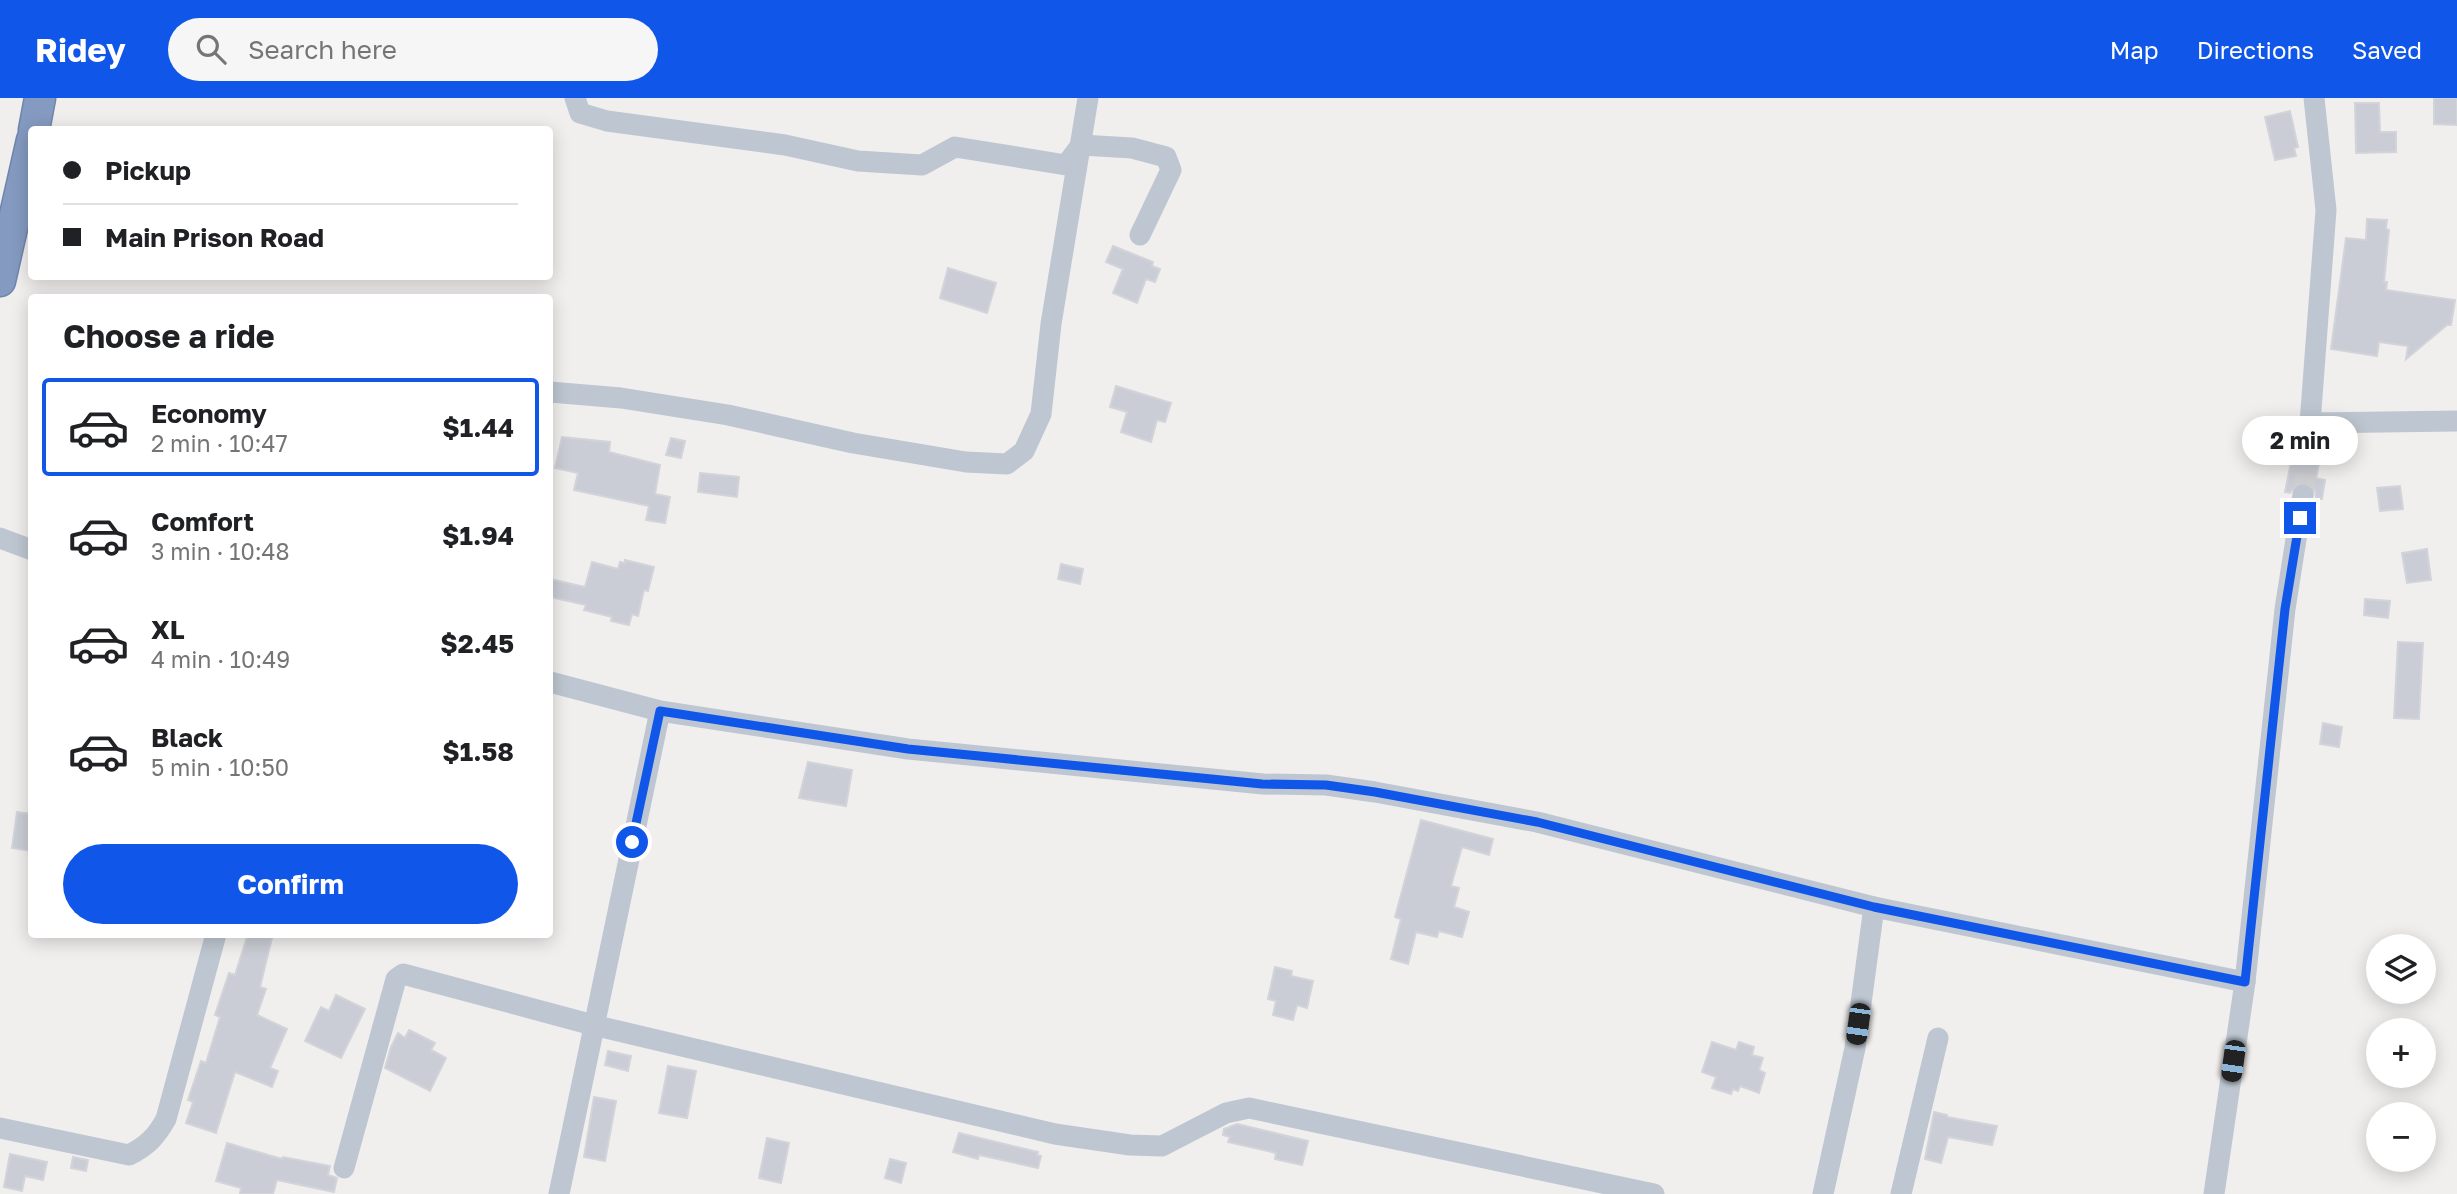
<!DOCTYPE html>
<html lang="en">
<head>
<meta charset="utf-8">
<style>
	body { margin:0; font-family:"Golos Text",sans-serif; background:#f6f6f6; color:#202124; height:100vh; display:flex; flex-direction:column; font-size:26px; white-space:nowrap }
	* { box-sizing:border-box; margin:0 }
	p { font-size:23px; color:#757577 }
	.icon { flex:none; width:38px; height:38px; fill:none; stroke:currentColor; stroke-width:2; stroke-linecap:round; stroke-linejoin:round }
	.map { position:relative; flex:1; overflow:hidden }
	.sheet { position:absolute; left:28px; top:196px; width:525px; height:644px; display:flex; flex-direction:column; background:#fff; border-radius:7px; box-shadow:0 4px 18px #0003 }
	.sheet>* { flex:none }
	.guide { position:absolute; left:28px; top:28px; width:525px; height:154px; border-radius:7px; box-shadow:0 4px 18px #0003; display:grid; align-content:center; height:154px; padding:0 35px; background:#fff }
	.fabs { position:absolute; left:2366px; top:836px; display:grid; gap:14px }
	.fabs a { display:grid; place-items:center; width:70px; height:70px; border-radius:50%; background:#fff; box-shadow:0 4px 18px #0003; font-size:35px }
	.end { position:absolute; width:32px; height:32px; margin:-16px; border:9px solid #1057e9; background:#fff; box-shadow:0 0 0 4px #fff }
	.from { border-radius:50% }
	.bubble { position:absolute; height:49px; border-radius:24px; background:#fff; box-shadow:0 4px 18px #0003; font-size:23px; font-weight:700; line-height:49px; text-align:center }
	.car { position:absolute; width:21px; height:42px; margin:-21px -10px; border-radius:9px; box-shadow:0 0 5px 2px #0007; background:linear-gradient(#222 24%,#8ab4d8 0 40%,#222 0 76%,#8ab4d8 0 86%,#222 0) }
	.guide b { display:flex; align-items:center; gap:24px; height:66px; font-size:26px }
	.guide b+b { border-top:2px solid #e0e0e0 }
	.guide i { width:18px; height:18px; background:#202124 }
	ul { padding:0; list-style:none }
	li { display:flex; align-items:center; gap:21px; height:98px; margin:0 14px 10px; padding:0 21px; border:4px solid transparent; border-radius:7px }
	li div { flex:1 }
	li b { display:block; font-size:26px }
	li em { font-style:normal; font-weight:700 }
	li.active { border-color:#1057e9 }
	li>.icon { width:63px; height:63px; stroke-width:1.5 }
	h2 { padding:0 35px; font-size:32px; line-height:84px }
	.action { display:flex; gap:14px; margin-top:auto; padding:14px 35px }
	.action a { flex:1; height:80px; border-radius:42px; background:#1057e9; color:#fff; font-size:28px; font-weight:700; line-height:80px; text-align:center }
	header { display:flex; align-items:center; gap:42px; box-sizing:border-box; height:98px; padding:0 35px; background:#1057e9; color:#fff }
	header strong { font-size:33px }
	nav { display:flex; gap:38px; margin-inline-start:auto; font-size:24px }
	.search { width:490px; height:63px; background:#f6f6f6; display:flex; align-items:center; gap:18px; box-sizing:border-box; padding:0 24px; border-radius:38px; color:#757577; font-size:26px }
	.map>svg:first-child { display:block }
	.building { fill:#cacdd5; stroke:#d2d4da; stroke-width:2 }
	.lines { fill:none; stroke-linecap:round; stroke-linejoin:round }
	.minor-tunnel { stroke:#cfcfd1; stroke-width:21; stroke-dasharray:21 10; stroke-linecap:butt }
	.highway-casing { stroke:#6f85ac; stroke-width:33 }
	.minor { stroke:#bec7d1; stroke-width:21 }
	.highway { stroke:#849ac0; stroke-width:30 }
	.route { stroke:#1057e9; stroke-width:9 }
</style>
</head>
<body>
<header>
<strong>Ridey</strong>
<div class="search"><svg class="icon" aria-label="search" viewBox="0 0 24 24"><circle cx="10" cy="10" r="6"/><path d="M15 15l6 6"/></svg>Search here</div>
<nav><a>Map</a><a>Directions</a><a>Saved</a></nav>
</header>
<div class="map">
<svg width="2457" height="1096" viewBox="0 0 2457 1096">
	<rect width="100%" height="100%" fill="#f1efee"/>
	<!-- building -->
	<g class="building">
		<path d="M2434,0h23v27l-23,-1z"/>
		<path d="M2355,5h24l1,29h16v20l-40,1z"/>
		<path d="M2290,13l8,36 -4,1 2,8 -21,4 -10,-43z"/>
		<path d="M2367,121l20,1 -1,9 3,1 -5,52h3l-1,8 69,10 -4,25h-4l-41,34 2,-13 -29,-4 -2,14 -46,-7 15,-111 20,2z"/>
		<path d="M1113,148l40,16 -1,4 8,3 -5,13 -9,-3 -9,24 -24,-10 10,-24 -17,-7z"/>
		<path d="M948,170l48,15 -9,30 -47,-15z"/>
		<path d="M1116,288l55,17 -6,19 -8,-2 -6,22 -30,-10 6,-20 -17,-5z"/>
		<path d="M562,339l48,5 -1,10 51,13 -5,29 15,3 -5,26 -19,-3 3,-14 -75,-16 4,-17 -23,-5z"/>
		<path d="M671,340l14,3 -4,17 -15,-3z"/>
		<path d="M2294,349l3,9 9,7 8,-2 7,-8 -5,25 9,2 -3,19 -6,-1 -1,-8 -9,-8 -8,1 -8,10 -5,-1z"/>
		<path d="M700,375l39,4 -2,20 -39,-5z"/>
		<path d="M2400,388l3,23 -23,2 -3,-23z"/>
		<path d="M2427,451l4,31 -24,3 -5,-30z"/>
		<path d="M625,462l29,7 -6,24 -4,-1 -6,26 -6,-2 -3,11 -18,-4 1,-4 -28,-7 2,-5 -36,-8v-18l35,8 7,-25 26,7 2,-7 5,1z"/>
		<path d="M1061,466l22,5 -3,15 -22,-5z"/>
		<path d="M2365,501l25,2 -2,17 -24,-3z"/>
		<path d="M2398,544l25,1 -4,76 -25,-1z"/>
		<path d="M2323,625l19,4 -3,20 -19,-3z"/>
		<path d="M808,664l44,8 -6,36 -47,-8z"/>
		<path d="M17,714l15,2v37l-20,-3z"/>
		<path d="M1421,722l72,19 -4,16 -27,-8 -11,39 8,2 -5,19 15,5 -7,25 -23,-6 -2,6 -21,-5 -8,32 -17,-5 10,-40 -6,-2z"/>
		<path d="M248,836h25l-13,53 6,2 -9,26 30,14 -17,39 8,3 -6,16 -37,-15 -19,61 -30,-10 7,-21 -5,-2 13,-39 5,2 14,-46 -5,-2 14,-42 6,2z"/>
		<path d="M1275,869l17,4 -1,5 22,5 -6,27 -10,-3 -4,15 -20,-5 3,-14 -8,-2z"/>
		<path d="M336,897l29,14 -24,49 -36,-17 16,-34 8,4z"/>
		<path d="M409,932l26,13 -4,7 15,8 -16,33 -45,-23 6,-21 7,-14 7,5z"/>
		<path d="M1712,944l24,8 3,-8 15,5 -2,8 11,3 -4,12 6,3 -6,20 -19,-7 -2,5 -5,-2 -2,5 -19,-6 4,-11 -14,-5z"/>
		<path d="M608,953l23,5 -3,15 -23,-6z"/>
		<path d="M668,968l28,5 -9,47 -28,-5z"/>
		<path d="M594,999l22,4 -11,60 -21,-4z"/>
		<path d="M1934,1014l13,3v2l50,9 -5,19 -44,-8 -7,26 -16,-4z"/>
		<path d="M1237,1026l71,17 -6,24 -27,-6 1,-6 -48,-11 2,-5 -7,-2 1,-6z"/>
		<path d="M959,1035l79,19 -1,3 4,1 -3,12 -59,-13 -1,4 -25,-7z"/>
		<path d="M767,1040l22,5 -8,40 -22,-5z"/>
		<path d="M227,1045l55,16 1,-2 47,9 -2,9 9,3 -3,14 -57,-12 -4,14h-33l1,-6 -25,-7z"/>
		<path d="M10,1056l37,8 -4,18 -18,-4 -3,15 -18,-4z"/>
		<path d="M73,1059l15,3 -2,11 -15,-3z"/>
		<path d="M890,1061l16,4 -5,20 -16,-5z"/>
	</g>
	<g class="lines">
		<!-- minor-tunnel -->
		<path class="minor-tunnel" d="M2303,397l5,-45"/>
		<!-- highway casing -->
		<g class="highway-casing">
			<g id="highway">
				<path d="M34,32l6,-32"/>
				<path d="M0,183l32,-141"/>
			</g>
		</g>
		<!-- minor -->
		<g class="minor">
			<path d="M575,0l5,15 27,8 178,24 73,16 64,4 33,-18 111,18 15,-20 51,3 34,9 5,13 -31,65"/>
			<path d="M550,294l71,6 107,17 125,28 113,19 41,2 17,-13 17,-37 10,-90 37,-226"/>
			<path d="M2312,325l145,-2"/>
			<path d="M2308,352l18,-240 -12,-112"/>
			<path d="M0,440l32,12"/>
			<path d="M550,584l110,29 248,38 355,35 63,1 49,7 162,30 337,85 371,75"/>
			<path d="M0,1030l129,27c18,-9 27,-18 37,-36l50,-185"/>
			<path d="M344,1070l52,-189 7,-5 190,51 462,109 75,11 32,1 64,-33 23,-5 405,86"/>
			<path d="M559,1096l101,-483"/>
			<path d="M1823,1096l32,-146 19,-141"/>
			<path d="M1901,1096l37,-156"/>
			<path d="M2214,1096l31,-212 40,-373 18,-114"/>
		</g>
		<!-- highway -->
		<use href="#highway" class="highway"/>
	</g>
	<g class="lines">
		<!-- route -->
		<path class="route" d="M632,744l28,-131 248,38 354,35 64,1 49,7 162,30 337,85 371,75 40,-373 15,-91"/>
	</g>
</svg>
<div class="fabs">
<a><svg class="icon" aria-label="layers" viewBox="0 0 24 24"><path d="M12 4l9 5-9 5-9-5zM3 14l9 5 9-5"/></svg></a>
<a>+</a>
<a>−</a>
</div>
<i class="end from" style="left:632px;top:744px"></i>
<i class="end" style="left:2300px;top:420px"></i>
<div class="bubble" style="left:2242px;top:318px;width:116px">2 min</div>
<i class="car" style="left:1858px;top:926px;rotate:188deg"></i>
<i class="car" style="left:2233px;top:963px;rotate:188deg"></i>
<div class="guide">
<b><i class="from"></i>Pickup</b>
<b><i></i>Main Prison Road</b>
</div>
<section class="sheet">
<h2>Choose a ride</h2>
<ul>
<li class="active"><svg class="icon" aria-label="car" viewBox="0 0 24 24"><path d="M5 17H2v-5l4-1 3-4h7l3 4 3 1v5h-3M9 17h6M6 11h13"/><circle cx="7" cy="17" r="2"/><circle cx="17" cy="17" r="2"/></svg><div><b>Economy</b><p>2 min · 10:47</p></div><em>$1.44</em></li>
<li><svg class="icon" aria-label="car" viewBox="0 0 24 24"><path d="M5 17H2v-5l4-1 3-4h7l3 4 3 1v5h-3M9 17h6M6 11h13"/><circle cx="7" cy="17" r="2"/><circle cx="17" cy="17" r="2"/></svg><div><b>Comfort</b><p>3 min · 10:48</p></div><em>$1.94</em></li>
<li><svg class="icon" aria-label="car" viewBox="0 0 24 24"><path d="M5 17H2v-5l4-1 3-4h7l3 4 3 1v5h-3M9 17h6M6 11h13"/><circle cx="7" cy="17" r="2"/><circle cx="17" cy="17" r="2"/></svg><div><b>XL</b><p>4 min · 10:49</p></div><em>$2.45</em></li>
<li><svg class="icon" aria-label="car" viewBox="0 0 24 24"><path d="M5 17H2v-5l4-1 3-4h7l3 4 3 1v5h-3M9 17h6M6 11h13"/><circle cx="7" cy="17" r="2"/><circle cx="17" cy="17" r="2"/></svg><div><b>Black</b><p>5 min · 10:50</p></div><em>$1.58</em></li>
</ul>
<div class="action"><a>Confirm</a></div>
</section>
</div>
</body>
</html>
